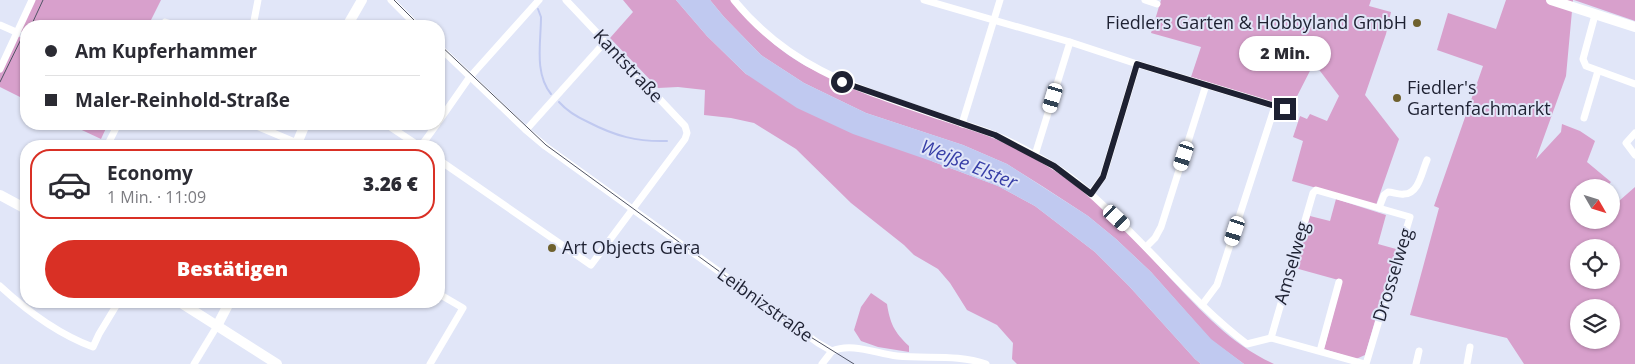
<!DOCTYPE html>
<html lang="de">
<head>
<meta charset="utf-8">
<style>
	body { margin:0; font-family:"Open Sans",sans-serif; background:#f2f2f3; color:#2b2b33; height:100vh; display:flex; flex-direction:column; font-size:19px; white-space:nowrap }
	* { box-sizing:border-box; margin:0 }
	p { font-size:16px; color:#7c7c81 }
	.icon { flex:none; width:28px; height:28px; fill:none; stroke:currentColor; stroke-width:2; stroke-linecap:round; stroke-linejoin:round }
	.map { position:relative; flex:1; overflow:hidden }
	.panel { position:absolute; left:20px; top:140px; width:425px; height:168px; display:flex; flex-direction:column; background:#fff; border-radius:20px; box-shadow:0 1px 4px #0004 }
	.panel>* { flex:none }
	.hud { position:absolute; left:20px; top:20px; width:425px; height:110px; border-radius:20px; box-shadow:0 1px 4px #0004; display:grid; align-content:center; height:110px; padding:0 25px; background:#fff }
	.needle { width:32px; rotate:129deg }
	.buttons { position:absolute; left:1570px; top:179px; display:grid; gap:10px }
	.buttons a { display:grid; place-items:center; width:50px; height:50px; border-radius:50%; background:#fff; box-shadow:0 1px 4px #0004; font-size:25px }
	.end { position:absolute; width:22px; height:22px; margin:-11px; border:6px solid #1e2132; background:#fff; box-shadow:0 0 0 2px #fff }
	.from { border-radius:50% }
	.bubble { position:absolute; height:35px; border-radius:18px; background:#fff; box-shadow:0 1px 4px #0004; font-size:16px; font-weight:800; line-height:35px; text-align:center }
	.car { position:absolute; width:15px; height:30px; margin:-15px -8px; border-radius:6px; box-shadow:0 0 4px 1px #0007; background:linear-gradient(#fff 24%,#345 0 40%,#fff 0 76%,#345 0 86%,#fff 0) }
	.hud b { display:flex; align-items:center; gap:18px; height:48px; font-size:19px }
	.hud b+b { border-top:1px solid #e1e1e2 }
	.hud i { width:12px; height:12px; background:#2b2b33 }
	ul { padding:9px 0 0; list-style:none }
	li { display:flex; align-items:center; gap:15px; height:70px; margin:0 10px 8px; padding:0 15px; border:2px solid transparent; border-radius:20px }
	li div { flex:1 }
	li b { display:block; font-size:19px }
	li em { font-style:normal; font-weight:800 }
	li.on { border-color:#d93025 }
	li>.icon { width:45px; height:45px; stroke-width:1.5 }
	.action { display:flex; gap:10px; margin-top:auto; padding:10px 25px }
	.action a { flex:1; height:58px; border-radius:30px; background:#d93025; color:#fff; font-size:20px; font-weight:800; line-height:58px; text-align:center }
	.map>svg:first-child { display:block }
	.green { fill:#d8a0cc; fill-rule:evenodd }
	.water { fill:#c0c9f0 }
	.lines { fill:none; stroke-linecap:round; stroke-linejoin:round }
	.stream { stroke:#c0c9f0; stroke-width:2 }
	.street { stroke:#fff; stroke-width:7 }
	.secondary { stroke:#fff; stroke-width:10 }
	.tram { stroke:#505465; stroke-width:1 }
	.route { stroke:#1e2132; stroke-width:6 }
	.poi-dot { fill:#6f612e; stroke:#e1e6f8; stroke-width:2 }
	.labels { text-anchor:middle; stroke-width:4; stroke-linejoin:round; paint-order:stroke }
	.poi-label { font-size:18px; fill:#1e2132; stroke:#e1e6f8; text-anchor:start }
	.street-label { font-size:18px; fill:#1e2132; stroke:#e1e6f8 }
	.water-label { font-size:19px; font-style:italic; fill:#373ea7; stroke:#e1e6f8 }
</style>
</head>
<body>
<div class="map">
<svg width="1635" height="364" viewBox="0 0 1635 364">
	<rect width="100%" height="100%" fill="#e1e6f8"/>
	<!-- green -->
	<g class="green">
		<path d="M35,0h126l-13,26h-122v7l-6,-2z"/>
		<path d="M623,0h53l31,36 39,38 188,88 64,24 37,20 60,46 34,34 66,73 6,5h-184l-5,-5 1,-16 -16,-18 -30,-15 -17,-27 -12,-14 -24,-14 -10,-10 -53,-42 -55,-54 -42,-26 -23,-5 -27,-3 1,-25 -27,-3 -20,1 -48,-50 23,-26z"/>
		<path d="M710,0h21c23,28 50,54 83,70 16,7 33,12 50,18 64,25 132,45 190,82 44,28 81,70 116,108 32,34 61,66 104,86h-30l-33,-24 -60,-68 -35,-33 -28,-23 -46,-30 -35,-22 -44,-19 -97,-32 -62,-30 -43,-28 -37,-38z"/>
		<path d="M1161,0h210l-2,6 22,6 -5,22 -21,61 34,44 -23,66 -84,-24 11,-40 -10,-4 7,-21 7,3 3,-5 17,7 12,-25 -25,-33 -23,45 -100,-31 10,-30 -50,-14z"/>
		<path d="M1506,0h67l-7,76 -30,83 25,-27 1,-8 18,7 15,10 -8,21 24,20 -5,5 -27,1v32h32v-12l24,-21v177h-111l-17,-26 -97,-23 29,-107 -5,-2 49,-140 -46,-16 11,-37 48,16zM1579,248h32v32h-32zM1579,308h32v32h-32z"/>
		<path d="M1574,0h61v21z"/>
		<path d="M18,36l8,4v60l-26,-13v-15z"/>
		<path d="M69,124h39l-7,15z"/>
		<path d="M1336,199l50,16 -8,29 18,5 -31,106 -9,4 -32,-10 18,-68 -47,-13 15,-52 20,5z"/>
		<path d="M871,293l16,11c3,19 7,28 22,42v6l-31,-5 -17,-6 -7,-11 7,-23z"/>
	</g>
	<!-- water -->
	<path class="water" d="M676,0h34l14,17 37,38 43,28 62,30 97,32 44,19 81,52 28,23 35,33 60,67 33,25h-43l-6,-5 -66,-73 -34,-34 -60,-46 -37,-20 -64,-24 -81,-28 -56,-26 -51,-34 -39,-38z"/>
	<g class="lines">
		<!-- stream -->
		<g class="stream">
			<path d="M538,9l3,8c0,25 -7,56 10,77"/>
			<path d="M559,102c8,9 18,15 29,20 27,14 49,20 79,19"/>
		</g>
		<!-- street -->
		<g class="street">
			<path d="M391,0l26,26"/>
			<path d="M734,0c57,70 126,89 208,117 17,6 36,11 53,18 20,8 39,19 57,30 22,13 41,30 59,48 46,43 86,93 136,131l24,-6 94,26"/>
			<path d="M924,0l146,42 67,22 158,48"/>
			<path d="M1145,0l12,4"/>
			<path d="M1595,15l-12,44 3,7 49,18"/>
			<path d="M0,25l16,7"/>
			<path d="M163,26l2,-4 13,4"/>
			<path d="M253,26l5,-26"/>
			<path d="M439,47l87,83 19,16 273,197 14,8c20,-9 45,3 65,5 30,3 61,-2 89,8"/>
			<path d="M0,69l32,-69"/>
			<path d="M1584,118l14,-47"/>
			<path d="M439,121l30,-43 70,-78"/>
			<path d="M252,124l45,19"/>
			<path d="M386,124l33,22"/>
			<path d="M962,124l38,-124"/>
			<path d="M526,130l79,-88"/>
			<path d="M1635,133l-9,10 9,12"/>
			<path d="M107,146l11,-22"/>
			<path d="M421,146l16,-22"/>
			<path d="M1035,155l35,-113"/>
			<path d="M439,160l152,105 94,-126 2,-6 -2,-7 -119,-126"/>
			<path d="M1091,193l12,-16 34,-113"/>
			<path d="M1379,208l5,-13 4,-3c5,0 11,3 16,2 15,0 18,-23 23,-34"/>
			<path d="M1146,247l9,-9 6,-11 45,-142"/>
			<path d="M0,286c27,25 58,48 93,61l6,-13 20,-33"/>
			<path d="M1202,305l15,-20 58,-179"/>
			<path d="M1271,338l42,-145 3,-3 94,27 -44,147"/>
			<path d="M1320,351l19,-69"/>
			<path d="M194,364l23,-38"/>
			<path d="M430,364l33,-56 -24,-14"/>
			<path d="M822,364l10,-13"/>
			<path d="M1416,364l3,-13"/>
			<path d="M1467,364l3,-17"/>
		</g>
		<!-- secondary -->
		<g class="secondary">
			<path d="M1551,0l84,27"/>
			<path d="M347,26l15,-26"/>
			<path d="M296,146l9,-22"/>
			<path d="M0,195l26,14"/>
			<path d="M178,301l99,63"/>
			<path d="M217,326l13,-25"/>
		</g>
		<!-- tram -->
		<g class="tram">
			<path d="M394,0l26,26"/>
			<path d="M31,26l12,-26"/>
			<path d="M439,44l107,101 255,186 53,33"/>
			<path d="M0,82l26,-53"/>
		</g>
	</g>
	<g class="lines">
		<!-- route -->
		<path class="route" d="M842,82l153,53 59,31 37,28 12,-17 34,-113 148,45"/>
	</g>
	<!-- markers -->
	<g class="poi-dot">
		<circle cx="1417" cy="23" r="5"/>
		<circle cx="1397" cy="98" r="5"/>
		<circle cx="552" cy="248" r="5"/>
	</g>
	<g class="labels">
		<!-- poi labels -->
		<g class="poi-label">
			<text x="1407" y="29" text-anchor="end">Fiedlers Garten &amp; Hobbyland GmbH</text>
			<text x="1407" y="94">Fiedler's<tspan x="1407" dy="21">Gartenfachmarkt</tspan></text>
			<text x="562" y="254">Art Objects Gera</text>
		</g>
		<!-- street labels -->
		<g class="street-label">
			<text transform="translate(628 66) rotate(47)" y="6">Kantstraße</text>
			<text transform="translate(1292 263) rotate(-74)" y="6">Amselweg</text>
			<text transform="translate(1393 275) rotate(-73)" y="6">Drosselweg</text>
			<text transform="translate(765 305) rotate(36)" y="6">Leibnizstraße</text>
		</g>
		<!-- water labels -->
		<g class="water-label">
			<text transform="translate(969 164) rotate(22)" y="7">Weiße Elster</text>
		</g>
	</g>
</svg>
<div class="buttons">
<a><svg class="needle" viewBox="-14 -14 28 28"><path d="M0-13l5 13h-10z" fill="#e53935"/><path d="M0 13l5-13h-10z" fill="#7c7c81"/></svg></a>
<a><svg class="icon" aria-label="locate" viewBox="0 0 24 24"><circle cx="12" cy="12" r="6"/><path d="M12 2v4M12 18v4M2 12h4M18 12h4"/></svg></a>
<a><svg class="icon" aria-label="layers" viewBox="0 0 24 24"><path d="M12 4l9 5-9 5-9-5zM3 14l9 5 9-5"/></svg></a>
</div>
<i class="end from" style="left:842px;top:82px"></i>
<i class="end" style="left:1285px;top:109px"></i>
<div class="bubble" style="left:1239px;top:36px;width:92px">2 Min.</div>
<i class="car" style="left:1053px;top:98px;rotate:197deg"></i>
<i class="car" style="left:1184px;top:156px;rotate:198deg"></i>
<i class="car" style="left:1117px;top:218px;rotate:133deg"></i>
<i class="car" style="left:1235px;top:231px;rotate:198deg"></i>
<div class="hud">
<b><i class="from"></i>Am Kupferhammer</b>
<b><i></i>Maler-Reinhold-Straße</b>
</div>
<section class="panel">
<ul>
<li class="on"><svg class="icon" aria-label="car" viewBox="0 0 24 24"><path d="M5 17H2v-5l4-1 3-4h7l3 4 3 1v5h-3M9 17h6M6 11h13"/><circle cx="7" cy="17" r="2"/><circle cx="17" cy="17" r="2"/></svg><div><b>Economy</b><p>1 Min. · 11:09</p></div><em>3.26 €</em></li>
</ul>
<div class="action"><a>Bestätigen</a></div>
</section>
</div>
</body>
</html>
